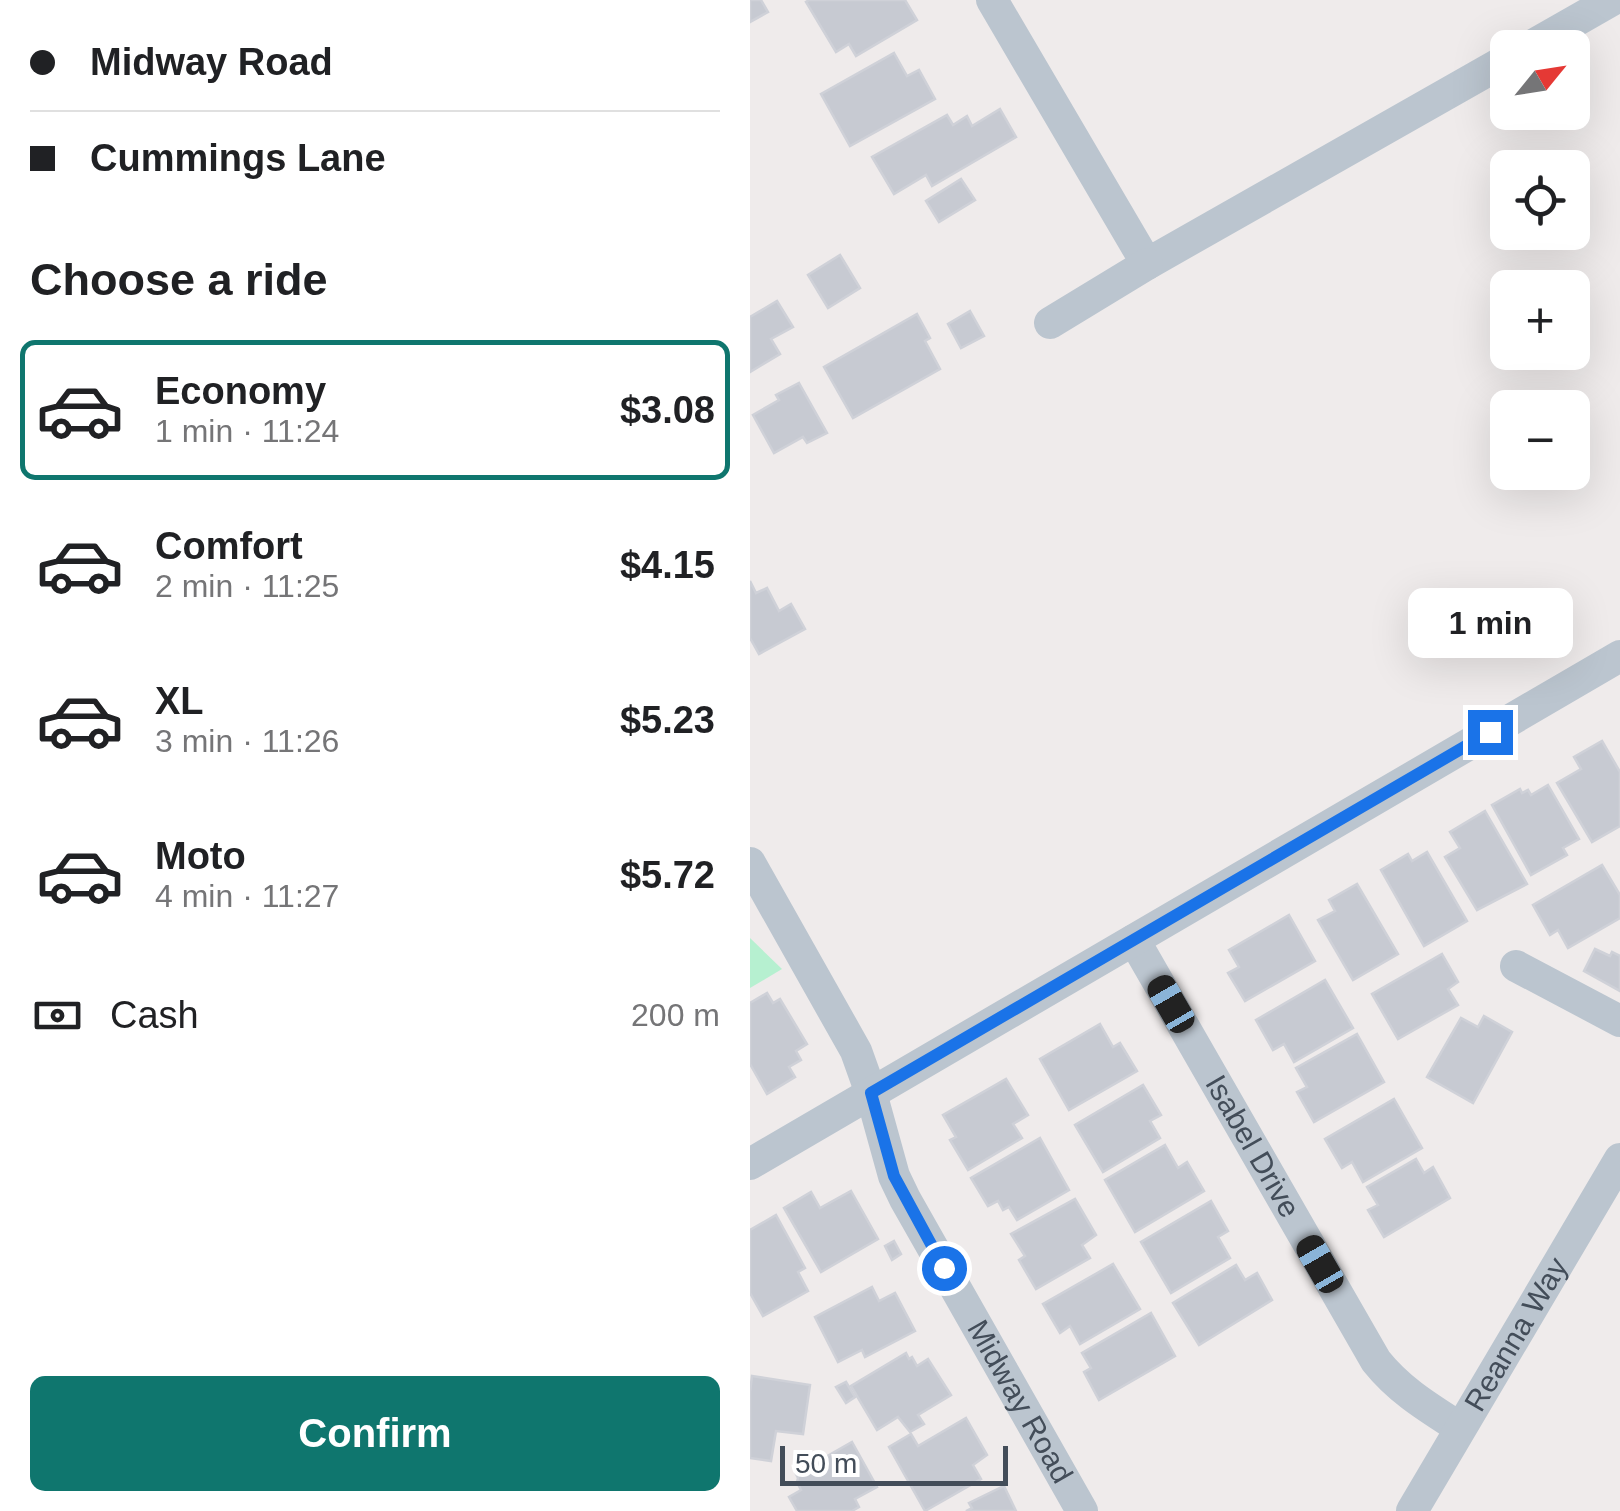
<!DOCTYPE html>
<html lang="en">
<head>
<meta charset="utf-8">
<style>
	body { margin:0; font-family:Helvetica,sans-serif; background:#f2f2f2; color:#202124; height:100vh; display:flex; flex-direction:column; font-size:38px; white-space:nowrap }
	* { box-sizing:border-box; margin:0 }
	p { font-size:32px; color:#757577 }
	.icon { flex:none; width:55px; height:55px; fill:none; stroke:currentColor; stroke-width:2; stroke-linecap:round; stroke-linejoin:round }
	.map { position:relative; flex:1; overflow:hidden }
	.details { display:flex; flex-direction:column; background:#fff; width:750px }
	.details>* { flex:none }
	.guide { display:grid; align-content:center; height:220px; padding:0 30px; background:#fff }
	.needle { width:65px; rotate:60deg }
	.controls { position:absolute; left:740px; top:30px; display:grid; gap:20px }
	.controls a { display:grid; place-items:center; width:100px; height:100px; border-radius:15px; background:#fff; box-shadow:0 10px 40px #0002; font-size:50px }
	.scale { position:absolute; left:30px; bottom:25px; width:228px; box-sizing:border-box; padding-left:10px; border:5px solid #434d59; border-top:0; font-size:28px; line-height:35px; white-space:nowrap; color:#434d59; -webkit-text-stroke:8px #fff; paint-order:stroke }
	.end { position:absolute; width:45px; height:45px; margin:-22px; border:12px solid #1a73e8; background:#fff; box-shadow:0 0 0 5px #fff }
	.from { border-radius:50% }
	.bubble { position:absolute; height:70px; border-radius:15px; background:#fff; box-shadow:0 10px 40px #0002; font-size:32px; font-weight:600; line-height:70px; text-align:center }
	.car { position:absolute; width:30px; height:60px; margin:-30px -15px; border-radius:12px; box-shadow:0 0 8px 2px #0007; background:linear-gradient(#222 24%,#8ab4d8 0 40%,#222 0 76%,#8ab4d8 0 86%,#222 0) }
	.guide b { display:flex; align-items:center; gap:35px; height:95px; font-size:38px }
	.guide b+b { border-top:2px solid #e0e0e0 }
	.guide i { width:25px; height:25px; background:#202124 }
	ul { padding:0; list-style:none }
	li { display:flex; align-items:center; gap:30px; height:140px; margin:0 20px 15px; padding:0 10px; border:5px solid transparent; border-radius:15px }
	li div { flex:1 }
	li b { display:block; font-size:38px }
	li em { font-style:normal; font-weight:600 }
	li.on { border-color:#0f766e }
	li>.icon { width:90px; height:90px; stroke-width:1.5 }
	h2 { padding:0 30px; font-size:45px; line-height:120px }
	.pay { display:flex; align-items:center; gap:25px; height:110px; padding:0 30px; font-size:38px }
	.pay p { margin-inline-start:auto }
	.cta { display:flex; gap:20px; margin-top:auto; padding:20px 30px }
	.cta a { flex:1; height:115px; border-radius:15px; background:#0f766e; color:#fff; font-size:40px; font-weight:600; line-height:115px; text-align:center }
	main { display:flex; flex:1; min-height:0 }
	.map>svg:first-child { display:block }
	.green { fill:#b6f0d0 }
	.building { fill:#c7cad2; stroke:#cfd1d8; stroke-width:2.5 }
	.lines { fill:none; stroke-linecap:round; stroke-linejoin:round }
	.minor { stroke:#bbc5cf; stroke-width:32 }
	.route { stroke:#1a73e8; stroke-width:12 }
	.labels { text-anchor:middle; stroke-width:10; stroke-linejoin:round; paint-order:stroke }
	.street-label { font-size:30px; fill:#434d59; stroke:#fff }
</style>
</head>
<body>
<main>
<section class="details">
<div class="guide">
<b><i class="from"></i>Midway Road</b>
<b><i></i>Cummings Lane</b>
</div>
<h2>Choose a ride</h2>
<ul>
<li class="on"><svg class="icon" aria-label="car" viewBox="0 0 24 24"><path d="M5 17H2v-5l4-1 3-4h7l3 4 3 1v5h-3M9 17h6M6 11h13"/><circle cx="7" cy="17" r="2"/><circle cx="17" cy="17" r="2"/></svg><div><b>Economy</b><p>1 min · 11:24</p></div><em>$3.08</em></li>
<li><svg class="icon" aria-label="car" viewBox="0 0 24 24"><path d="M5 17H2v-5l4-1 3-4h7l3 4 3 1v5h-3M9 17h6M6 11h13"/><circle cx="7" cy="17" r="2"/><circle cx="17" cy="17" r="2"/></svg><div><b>Comfort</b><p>2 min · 11:25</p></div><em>$4.15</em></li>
<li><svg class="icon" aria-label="car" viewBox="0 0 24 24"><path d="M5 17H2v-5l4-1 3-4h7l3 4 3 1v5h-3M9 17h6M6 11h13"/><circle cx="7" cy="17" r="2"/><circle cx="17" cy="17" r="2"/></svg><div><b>XL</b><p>3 min · 11:26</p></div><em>$5.23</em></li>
<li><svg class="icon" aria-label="car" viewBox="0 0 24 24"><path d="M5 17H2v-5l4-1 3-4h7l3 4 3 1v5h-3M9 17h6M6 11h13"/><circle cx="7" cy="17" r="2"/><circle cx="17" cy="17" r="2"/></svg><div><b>Moto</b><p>4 min · 11:27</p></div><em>$5.72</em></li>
</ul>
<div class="pay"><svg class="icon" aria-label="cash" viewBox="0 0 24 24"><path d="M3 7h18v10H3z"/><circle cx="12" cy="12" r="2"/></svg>Cash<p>200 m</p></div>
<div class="cta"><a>Confirm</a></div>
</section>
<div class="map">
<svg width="870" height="1511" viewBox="0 0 870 1511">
	<rect width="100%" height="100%" fill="#efebeb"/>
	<!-- green -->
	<path class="green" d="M0,938l32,31 -32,19z"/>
	<!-- building -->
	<g class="building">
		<path d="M0,0h11l7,12 -18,10z"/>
		<path d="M59,0h96l12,20 -61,36 -7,-12 -13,8 -30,-50z"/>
		<path d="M144,53l13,23 12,-6 16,29 -85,47 -29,-52z"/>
		<path d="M250,109l16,28 -84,49 -6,-11 -32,19 -22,-37 75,-42 6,10 14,-9 5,10z"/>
		<path d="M211,179l14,21 -36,22 -13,-21z"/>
		<path d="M90,255l20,33 -32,20 -20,-33z"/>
		<path d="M27,301l16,26 -22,12 9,15 -30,18v-55z"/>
		<path d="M220,311l14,25 -23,12 -13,-24z"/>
		<path d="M167,314l13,24 -5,3 15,28 -87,49 -29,-51z"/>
		<path d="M49,383l28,50 -20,10 -4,-6 -29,16 -21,-38 26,-15 -3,-5z"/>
		<path d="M0,581l6,12 11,-5 12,23 12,-7 14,25 -46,25 -9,-16z"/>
		<path d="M852,741l18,31v54l-28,16 -35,-59 24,-14 -7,-12z"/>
		<path d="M798,785l31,54 -16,9 4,7 -36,20 -39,-70 28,-16 2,4 6,-3 3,5z"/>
		<path d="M735,811l42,73 -50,26 -32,-53 15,-9 -10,-16z"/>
		<path d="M677,852l40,69 -43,25 -43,-76 27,-16 4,7z"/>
		<path d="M852,865l18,30v23l-52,30 -10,-18 -8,5 -17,-30z"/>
		<path d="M607,884l41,70 -45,26 -35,-60 17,-9 -6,-11z"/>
		<path d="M539,915l26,46 -70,40 -17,-28 11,-6 -10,-17z"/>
		<path d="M845,949l15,7 2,-4 8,4v35l-36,-20z"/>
		<path d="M692,954l16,28 -10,7 10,16 -60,34 -26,-45z"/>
		<path d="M575,980l28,48 -59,34 -10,-18 -11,6 -17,-30z"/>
		<path d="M17,993l6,10 7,-4 27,45 -11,7 5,9 -12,7 6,10 -28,17 -17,-30v-61z"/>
		<path d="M734,1016l28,16 -39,71 -46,-26 34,-59 17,9z"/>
		<path d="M350,1024l13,23 7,-4 17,28 -68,39 -29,-51z"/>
		<path d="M607,1034l27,48 -70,40 -17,-30 10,-5 -11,-19z"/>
		<path d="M256,1079l22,36 -15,9 9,14 -54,32 -18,-30 6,-3 -13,-22z"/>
		<path d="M393,1085l18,30 -11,6 10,17 -57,34 -28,-47z"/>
		<path d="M644,1099l28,49 -59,34 -11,-20 -10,6 -17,-29z"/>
		<path d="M290,1138l29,52 -52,30 -8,-13 -6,3 -5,-9 -10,5 -17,-28z"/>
		<path d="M415,1145l13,23 9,-6 17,29 -69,41 -30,-52z"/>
		<path d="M666,1159l8,14 9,-6 17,31 -66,39 -16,-27 10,-5 -11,-18z"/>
		<path d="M101,1191l27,48 -57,33 -37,-64 27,-16 9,16z"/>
		<path d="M325,1199l21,36 -14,10 8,13 -54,31 -17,-29 6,-4 -14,-22z"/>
		<path d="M461,1201l17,30 -10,6 12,21 -59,35 -30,-51z"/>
		<path d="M26,1215l29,53 -7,4 10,19 -45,25 -13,-23v-63z"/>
		<path d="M144,1241l7,13 -9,6 -7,-14z"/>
		<path d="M363,1264l27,45 -60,35 -10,-18 -10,7 -17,-29z"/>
		<path d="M486,1265l9,15 12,-7 15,27 -73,45 -26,-42z"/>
		<path d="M122,1287l7,14 16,-8 20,38 -50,26 -3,-7 -24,12 -23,-45z"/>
		<path d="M401,1313l24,43 -76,44 -15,-28 7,-4 -9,-15z"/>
		<path d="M156,1353l3,6 3,-2 5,9 11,-7 23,36 -33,20 6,9 -14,8 -12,-15 -21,13 -26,-44z"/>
		<path d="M2,1376l58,9 -7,49 -27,-3 -5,30 -21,-3v-66z"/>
		<path d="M96,1382l9,15 -9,6 -10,-16z"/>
		<path d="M216,1418l21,37 -14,10 8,14 -56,32 -36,-64 22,-13 7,12z"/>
		<path d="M102,1442l25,45 -22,12 4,8 -7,4h-55l-8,-14 12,-7 -4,-8 1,-4 -2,-4z"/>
		<path d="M254,1486l12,25h-50l6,-3 -3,-5z"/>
	</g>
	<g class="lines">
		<!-- minor -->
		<g class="minor">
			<path d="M242,0l155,264 361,-205"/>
			<path d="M778,48l84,-48"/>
			<path d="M300,323l97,-59"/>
			<path id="s1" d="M0,863l106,188 15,42 23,83 11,23 177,312"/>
			<path id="s2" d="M384,940l242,421c24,30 53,47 84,67"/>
			<path d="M766,966l104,55"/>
			<path d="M0,1164l870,-508"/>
			<path id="s3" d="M662,1511l208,-352"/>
		</g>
	</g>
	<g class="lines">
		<!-- route -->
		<path class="route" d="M194,1268l-50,-92 -23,-83 619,-361"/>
	</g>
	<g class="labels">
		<!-- street labels -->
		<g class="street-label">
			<text dy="10" stroke="none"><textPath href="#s2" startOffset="238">Isabel Drive</textPath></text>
			<text dy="10" stroke="none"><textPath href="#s3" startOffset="205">Reanna Way</textPath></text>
			<text dy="10" stroke="none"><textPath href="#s1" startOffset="605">Midway Road</textPath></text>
		</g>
	</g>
</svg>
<div class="controls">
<a><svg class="needle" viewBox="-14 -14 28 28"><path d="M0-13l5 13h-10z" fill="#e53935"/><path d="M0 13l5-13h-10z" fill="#757577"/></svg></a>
<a><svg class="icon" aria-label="locate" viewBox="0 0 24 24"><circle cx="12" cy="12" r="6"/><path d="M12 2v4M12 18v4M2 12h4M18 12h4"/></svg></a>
<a>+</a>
<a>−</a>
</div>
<div class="scale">50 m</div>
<i class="end from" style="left:194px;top:1268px"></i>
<i class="end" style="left:740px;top:732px"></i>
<div class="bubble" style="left:658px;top:588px;width:165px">1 min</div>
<i class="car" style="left:421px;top:1004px;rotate:330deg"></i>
<i class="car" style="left:570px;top:1264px;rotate:330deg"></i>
</div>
</main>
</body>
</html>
